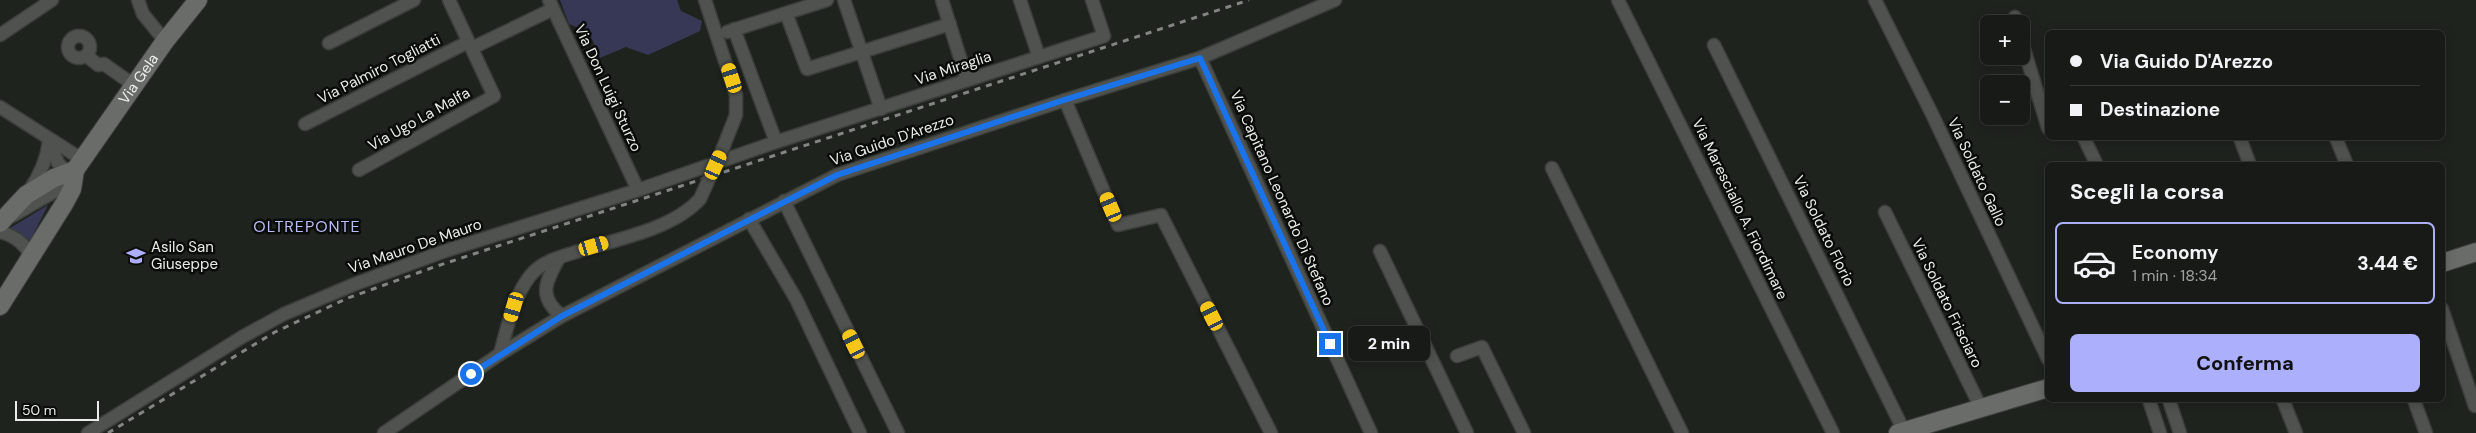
<!DOCTYPE html>
<html lang="it">
<head>
<meta charset="utf-8">
<style>
	body { margin:0; font-family:"DM Sans",sans-serif; background:#242723; color:#f1f3f6; height:100vh; display:flex; flex-direction:column; font-size:19px; white-space:nowrap }
	* { box-sizing:border-box; margin:0 }
	p { font-size:16px; color:#9ea1a1 }
	.icon { flex:none; width:28px; height:28px; fill:none; stroke:currentColor; stroke-width:2; stroke-linecap:round; stroke-linejoin:round }
	.map { position:relative; flex:1; overflow:hidden }
	.sheet { position:absolute; left:2045px; top:162px; width:400px; height:240px; display:flex; flex-direction:column; background:#171a16; border-radius:8px; box-shadow:0 2px 12px #0003,0 0 0 1px #363835 }
	.sheet>* { flex:none }
	.top-card { position:absolute; left:2045px; top:30px; width:400px; height:110px; border-radius:8px; box-shadow:0 2px 12px #0003,0 0 0 1px #363835; display:grid; align-content:center; height:110px; padding:0 25px; background:#171a16 }
	.controls { position:absolute; left:1980px; top:15px; display:grid; gap:10px }
	.controls a { display:grid; place-items:center; width:50px; height:50px; border-radius:8px; background:#171a16; box-shadow:0 2px 12px #0003,0 0 0 1px #363835; font-size:25px }
	.scale { position:absolute; left:15px; bottom:12px; width:84px; box-sizing:border-box; padding-left:5px; border:2px solid #e9ece8; border-top:0; font-size:14px; line-height:18px; white-space:nowrap; color:#e9ece8; -webkit-text-stroke:4px #0a0c09; paint-order:stroke }
	.end { position:absolute; width:22px; height:22px; margin:-11px; border:6px solid #1a73e8; background:#fff; box-shadow:0 0 0 2px #fff }
	.from { border-radius:50% }
	.bubble { position:absolute; height:35px; border-radius:8px; background:#171a16; box-shadow:0 2px 12px #0003,0 0 0 1px #363835; font-size:16px; font-weight:800; line-height:35px; text-align:center }
	.car { position:absolute; width:15px; height:30px; margin:-15px -8px; border-radius:6px; box-shadow:0 0 4px 1px #0007; background:linear-gradient(#f5c518 24%,#345 0 40%,#f5c518 0 76%,#345 0 86%,#f5c518 0) }
	.top-card b { display:flex; align-items:center; gap:18px; height:48px; font-size:19px }
	.top-card b+b { border-top:1px solid #363835 }
	.top-card i { width:12px; height:12px; background:#f1f3f6 }
	ul { padding:0; list-style:none }
	li { display:flex; align-items:center; gap:15px; height:82px; margin:0 10px 8px; padding:0 15px; border:2px solid transparent; border-radius:8px }
	li div { flex:1 }
	li b { display:block; font-size:19px }
	li em { font-style:normal; font-weight:800 }
	li.selected { border-color:#acaffb }
	li>.icon { width:45px; height:45px; stroke-width:1.5 }
	h2 { padding:0 25px; font-size:22px; line-height:60px }
	.cta { display:flex; gap:10px; margin-top:auto; padding:10px 25px }
	.cta a { flex:1; height:58px; border-radius:8px; background:#acaffb; color:#111; font-size:20px; font-weight:800; line-height:58px; text-align:center }
	.map>svg:first-child { display:block }
	.green { fill:#373856 }
	.lines { fill:none; stroke-linecap:round; stroke-linejoin:round }
	.street-casing { stroke:#3b3f3a; stroke-width:15 }
	.secondary-casing { stroke:#3b3f3a; stroke-width:20 }
	.street { stroke:#50524f; stroke-width:12 }
	.secondary { stroke:#696c68; stroke-width:18 }
	.rail { stroke:#828581; stroke-width:3; stroke-dasharray:6 6; stroke-linecap:butt }
	.street-bridge-casing { stroke:#3b3f3a; stroke-width:15; stroke-linecap:butt }
	.street-bridge { stroke:#50524f; stroke-width:12 }
	.route { stroke:#1a73e8; stroke-width:6 }
	.labels { text-anchor:middle; stroke-width:5; stroke-linejoin:round; paint-order:stroke }
	.street-label { font-size:15px; fill:#e9ece8; stroke:#0a0c09 }
	.poi-label { font-size:15px; fill:#e9ece8; stroke:#0a0c09; text-anchor:start }
	.neighbourhood-label { font-size:16px; letter-spacing:1px; fill:#b9bdf5; stroke:#0a0c09 }
</style>
</head>
<body>
<div class="map">
<svg width="2476" height="433" viewBox="0 0 2476 433">
	<rect width="100%" height="100%" fill="#1f231e"/>
	<!-- green -->
	<g class="green">
		<path d="M560,0h117l4,11 21,10 -2,10 -52,24 -22,-8 -26,11 -11,-26 -20,-8z"/>
		<path d="M48,205l-18,36 -20,-13z"/>
	</g>
	<g class="lines">
		<!-- street casing -->
		<g class="street-casing">
			<g id="street">
				<path d="M138,0l5,14 22,27"/>
				<path d="M549,0l89,190"/>
				<path d="M705,0l31,95v20l-13,33"/>
				<path d="M844,0l37,109"/>
				<path d="M942,0l25,80"/>
				<path d="M1020,0l19,57"/>
				<path d="M1618,0l215,433"/>
				<path d="M1875,0l57,114 116,245"/>
				<path d="M786,13l21,56 143,-45"/>
				<path d="M2015,17l2,7"/>
				<path d="M734,29l42,113"/>
				<path d="M727,32l100,-32"/>
				<path d="M0,35l52,-35"/>
				<circle cx="79" cy="47" r="11"/>
				<path d="M2021,39l27,89"/>
				<path d="M329,43l85,-43"/>
				<path d="M1714,45l190,386"/>
				<path d="M472,48l81,-39"/>
				<path d="M87,56l11,9 6,-1 31,22"/>
				<path d="M1200,58l171,375"/>
				<path d="M1065,100l53,125 43,-10 110,218"/>
				<path d="M0,107l83,53"/>
				<path d="M305,124l163,-82"/>
				<path d="M2084,138l13,27"/>
				<path d="M2240,138l10,27"/>
				<path d="M2336,138l11,27"/>
				<path d="M50,143l8,20 6,6 11,1"/>
				<path d="M1552,168l130,265"/>
				<path d="M359,170l135,-74 -45,-96"/>
				<path d="M29,191c11,-16 18,-31 20,-50"/>
				<path d="M784,201l114,232"/>
				<path d="M1885,212l96,196"/>
				<path d="M12,216l47,-27h13"/>
				<path d="M749,219l47,80 64,134"/>
				<path d="M0,232c14,3 29,14 31,28"/>
				<path d="M1380,251l87,182"/>
				<path d="M559,258c-13,23 -22,39 3,58"/>
				<path d="M2442,309l33,97"/>
				<path d="M500,354c7,-26 13,-56 30,-78 11,-14 29,-19 46,-24 40,-13 96,-22 124,-53"/>
				<path d="M1457,356l25,-9 42,86"/>
				<path d="M2149,400l11,33"/>
				<path d="M2169,400l11,33"/>
				<path d="M2283,400l13,33"/>
				<path d="M2414,400l12,33"/>
				<path d="M88,433l154,-96 42,-23 71,-30 90,-33 193,-61 138,-48 328,-106 -12,-36"/>
				<path d="M384,433l116,-79 62,-38 275,-141 228,-75 135,-42 135,-58"/>
			</g>
		</g>
		<!-- secondary casing -->
		<g class="secondary-casing">
			<g id="secondary">
				<path id="s1" d="M75,170l90,-129 33,-41"/>
				<path d="M0,223l26,-28 28,-17 21,-8"/>
				<path d="M2442,263l34,-11"/>
				<path d="M0,306l64,-102 8,-15 3,-19"/>
				<path d="M1898,433l150,-45"/>
			</g>
		</g>
		<!-- street -->
		<use href="#street" class="street"/>
		<!-- secondary -->
		<use href="#secondary" class="secondary"/>
		<!-- rail -->
		<path class="rail" d="M108,433l167,-101 73,-34 89,-32 812,-266"/>
		<!-- street-bridge casing -->
		<g class="street-bridge-casing">
			<path id="street-bridge" d="M700,199l23,-51"/>
		</g>
		<!-- street-bridge -->
		<use href="#street-bridge" class="street-bridge"/>
	</g>
	<g class="lines">
		<!-- route -->
		<path class="route" d="M471,374l91,-58 275,-141 227,-75 136,-42 130,286"/>
	</g>
	<!-- icons -->
	<defs>
		<g id="school-bare" transform="scale(1.5)"><path d="M0-5L7-2L0 1L-7-2ZM-4 1L0 2.5L4 1V4Q0 6-4 4Z" fill="#acaffb" stroke="#0a0c09" stroke-width="2.5" paint-order="stroke"/></g>
	</defs>
	<g fill-rule="evenodd">
		<use href="#school-bare" x="136" y="256"/>
	</g>
	<g class="labels">
		<!-- street labels -->
		<g class="street-label">
			<text transform="translate(953 68) rotate(-18)" y="5">Via Miraglia</text>
			<text transform="translate(379 69) rotate(-27)" y="5">Via Palmiro Togliatti</text>
			<text dy="5" stroke="none"><textPath href="#s1" startOffset="111">Via Gela</textPath></text>
			<text transform="translate(608 88) rotate(65)" y="5">Via Don Luigi Sturzo</text>
			<text transform="translate(419 119) rotate(-29)" y="5">Via Ugo La Malfa</text>
			<text transform="translate(892 140) rotate(-19)" y="5">Via Guido D'Arezzo</text>
			<text transform="translate(1977 172) rotate(65)" y="5">Via Soldato Gallo</text>
			<text transform="translate(1282 198) rotate(66)" y="5">Via Capitano Leonardo Di Stefano</text>
			<text transform="translate(1740 209) rotate(64)" y="5">Via Maresciallo A. Fiordimare</text>
			<text transform="translate(1824 231) rotate(64)" y="5">Via Soldato Florio</text>
			<text transform="translate(415 246) rotate(-19)" y="5">Via Mauro De Mauro</text>
			<text transform="translate(1947 303) rotate(64)" y="5">Via Soldato Frisciaro</text>
		</g>
		<!-- poi labels -->
		<g class="poi-label">
			<text x="151" y="252">Asilo San<tspan x="151" dy="17">Giuseppe</tspan></text>
		</g>
		<!-- neighbourhood labels -->
		<g class="neighbourhood-label">
			<text x="307" y="232">OLTREPONTE</text>
		</g>
	</g>
</svg>
<div class="controls">
<a>+</a>
<a>−</a>
</div>
<div class="scale">50 m</div>
<i class="end from" style="left:471px;top:374px"></i>
<i class="end" style="left:1330px;top:344px"></i>
<div class="bubble" style="left:1348px;top:326px;width:82px">2 min</div>
<i class="car" style="left:732px;top:78px;rotate:342deg"></i>
<i class="car" style="left:716px;top:165px;rotate:24deg"></i>
<i class="car" style="left:1111px;top:207px;rotate:337deg"></i>
<i class="car" style="left:594px;top:246px;rotate:73deg"></i>
<i class="car" style="left:514px;top:307px;rotate:196deg"></i>
<i class="car" style="left:1212px;top:316px;rotate:333deg"></i>
<i class="car" style="left:854px;top:344px;rotate:334deg"></i>
<div class="top-card">
<b><i class="from"></i>Via Guido D'Arezzo</b>
<b><i></i>Destinazione</b>
</div>
<section class="sheet">
<h2>Scegli la corsa</h2>
<ul>
<li class="selected"><svg class="icon" aria-label="car" viewBox="0 0 24 24"><path d="M5 17H2v-5l4-1 3-4h7l3 4 3 1v5h-3M9 17h6M6 11h13"/><circle cx="7" cy="17" r="2"/><circle cx="17" cy="17" r="2"/></svg><div><b>Economy</b><p>1 min · 18:34</p></div><em>3.44 €</em></li>
</ul>
<div class="cta"><a>Conferma</a></div>
</section>
</div>
</body>
</html>
